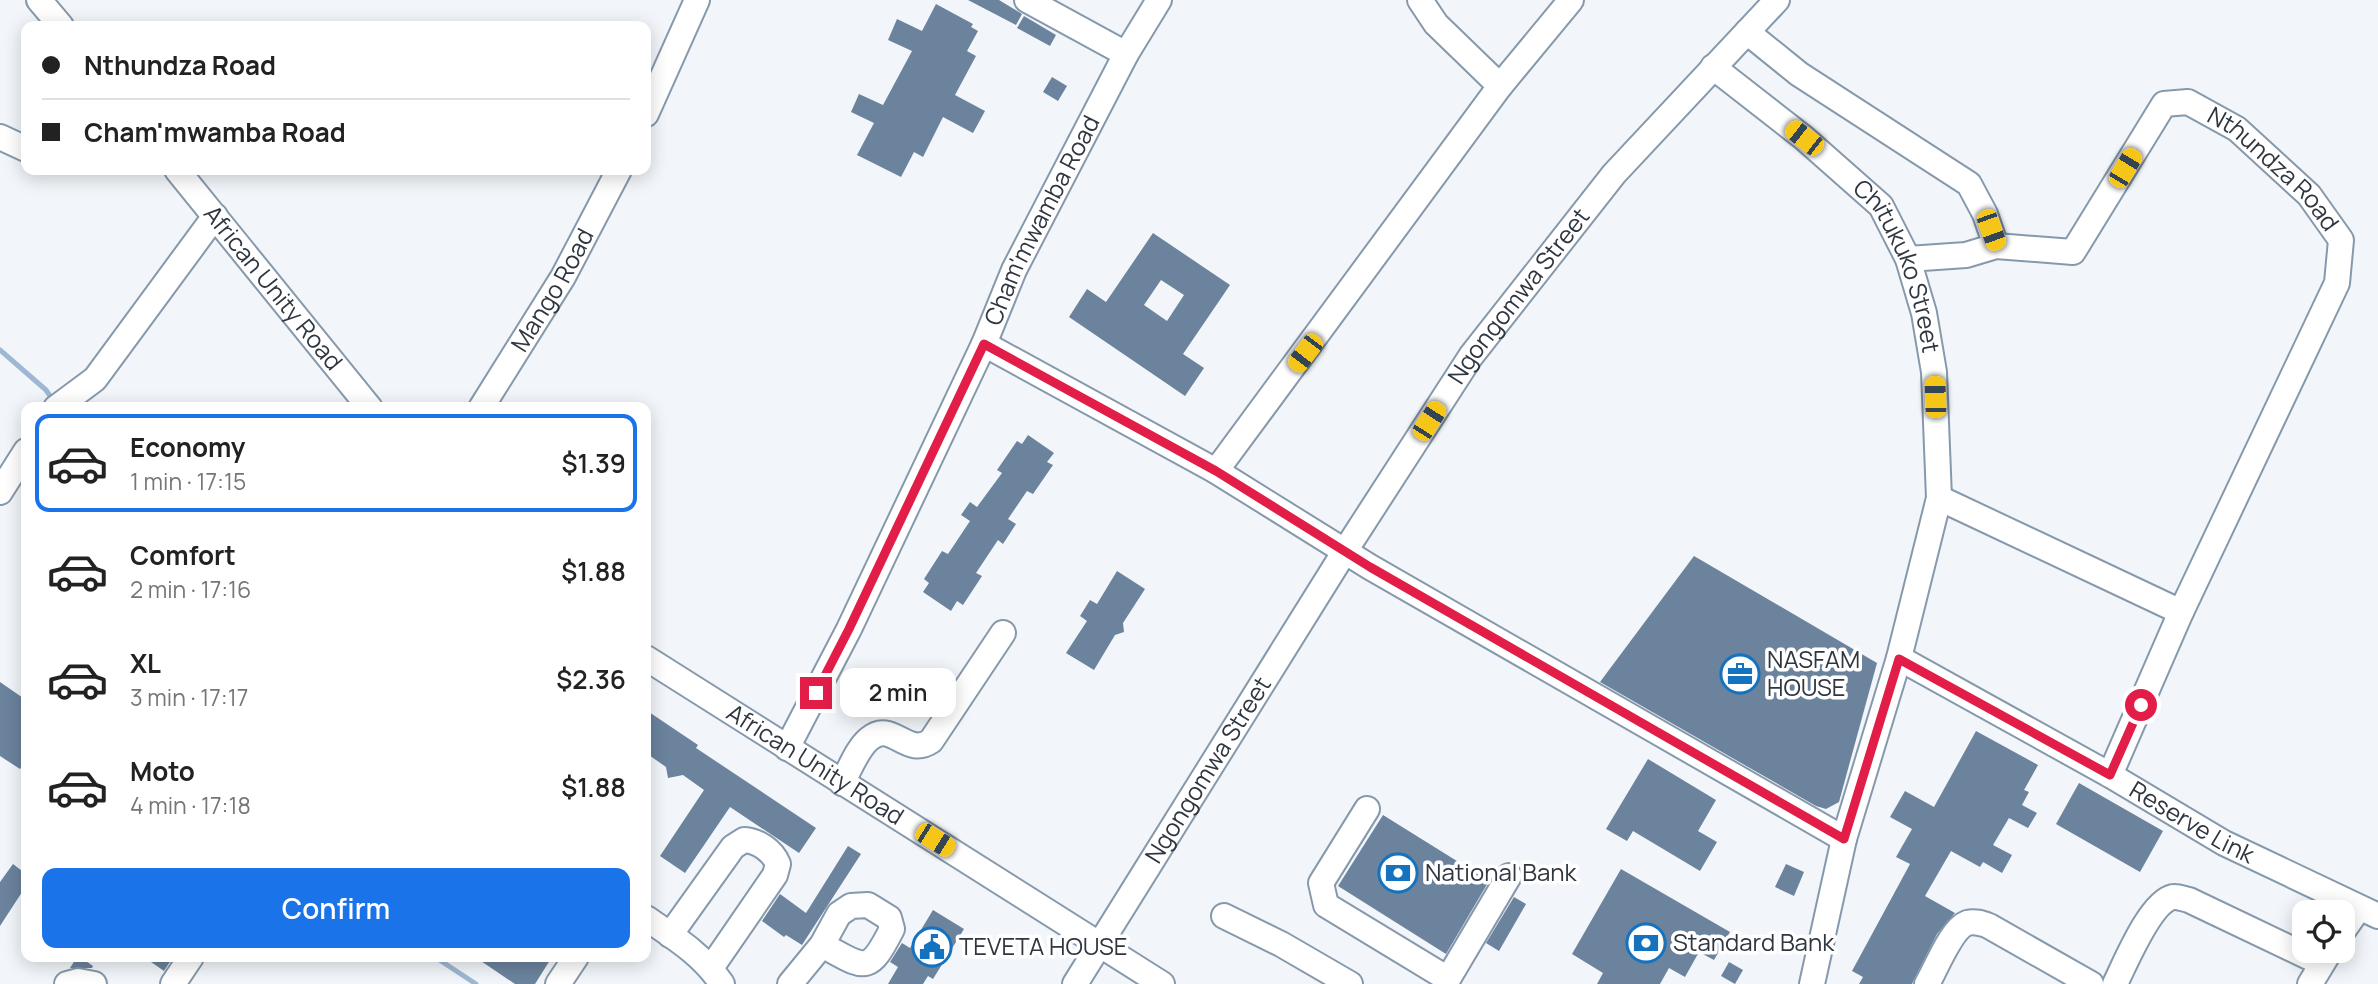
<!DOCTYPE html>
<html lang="en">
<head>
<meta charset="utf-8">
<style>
	body { margin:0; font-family:Manrope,sans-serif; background:#f2f2f2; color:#222; height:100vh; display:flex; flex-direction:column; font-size:26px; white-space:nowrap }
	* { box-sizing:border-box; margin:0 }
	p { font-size:23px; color:#767676 }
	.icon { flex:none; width:38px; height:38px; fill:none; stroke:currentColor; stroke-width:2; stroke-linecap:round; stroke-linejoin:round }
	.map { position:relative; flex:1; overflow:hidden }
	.sheet { position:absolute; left:21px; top:402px; width:630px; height:560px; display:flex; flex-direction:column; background:#fff; border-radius:14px; box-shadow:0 4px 18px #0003 }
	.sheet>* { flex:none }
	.top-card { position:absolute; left:21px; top:21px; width:630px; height:154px; border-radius:14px; box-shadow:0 4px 18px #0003; display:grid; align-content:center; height:154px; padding:0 21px; background:#fff }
	.fabs { position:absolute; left:2292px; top:900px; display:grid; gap:14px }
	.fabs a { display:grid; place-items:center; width:63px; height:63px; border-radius:14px; background:#fff; box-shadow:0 4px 18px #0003; font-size:35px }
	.end { position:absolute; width:32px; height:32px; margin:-16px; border:9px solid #e11d48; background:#fff; box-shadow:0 0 0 4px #fff }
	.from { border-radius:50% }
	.bubble { position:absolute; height:49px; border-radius:14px; background:#fff; box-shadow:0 4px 18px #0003; font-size:23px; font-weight:600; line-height:49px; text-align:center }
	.car { position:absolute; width:21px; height:42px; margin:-21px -10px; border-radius:9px; box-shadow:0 0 5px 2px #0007; background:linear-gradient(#f5c518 24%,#345 0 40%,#f5c518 0 76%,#345 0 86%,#f5c518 0) }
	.top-card b { display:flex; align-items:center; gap:24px; height:66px; font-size:26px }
	.top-card b+b { border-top:2px solid #e0e0e0 }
	.top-card i { width:18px; height:18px; background:#222 }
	ul { padding:12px 0 0; list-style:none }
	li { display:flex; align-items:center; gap:21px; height:98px; margin:0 14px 10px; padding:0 7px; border:4px solid transparent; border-radius:14px }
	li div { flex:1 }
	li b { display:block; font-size:26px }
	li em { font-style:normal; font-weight:600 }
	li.selected { border-color:#1a73e8 }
	li>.icon { width:63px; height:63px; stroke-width:1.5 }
	.primary-button { display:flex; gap:14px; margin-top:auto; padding:14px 21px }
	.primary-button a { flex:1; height:80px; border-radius:14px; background:#1a73e8; color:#fff; font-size:28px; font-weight:600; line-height:80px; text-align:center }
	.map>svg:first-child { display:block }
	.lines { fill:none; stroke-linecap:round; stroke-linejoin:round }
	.stream { stroke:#9eb8d4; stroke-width:5 }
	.building { fill:#6b839d; fill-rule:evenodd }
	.minor-casing { stroke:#8699ac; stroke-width:28 }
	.minor { stroke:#fff; stroke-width:24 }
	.route { stroke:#e11d48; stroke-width:9 }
	.labels { text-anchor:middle; stroke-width:7; stroke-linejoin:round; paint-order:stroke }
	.street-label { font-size:24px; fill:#2f363f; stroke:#fff }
	.poi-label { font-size:24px; fill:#2f363f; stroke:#fff; text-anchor:start }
</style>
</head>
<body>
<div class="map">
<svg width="2378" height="984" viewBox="0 0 2378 984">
	<rect width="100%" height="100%" fill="#f2f6fa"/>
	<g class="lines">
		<!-- stream -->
		<g class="stream">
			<path d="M0,350l46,40 8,12"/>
			<path d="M435,957l41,27"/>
		</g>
	</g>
	<!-- building -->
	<g class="building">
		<path d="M968,0h31l23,14 -6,11z"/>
		<path d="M936,4l37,20 -2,3 7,4 -11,20 9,5 -21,39 30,16 -12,22 -30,-16 -20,40 -9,-5 -13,25 -44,-22 17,-32 -23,-11 8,-18 24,11 29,-54 -24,-11 9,-21 25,12z"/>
		<path d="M1024,16l32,19 -6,11 -33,-18z"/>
		<path d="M1052,77l15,9 -9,15 -15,-9z"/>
		<path d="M1153,233l77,52 -47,69 21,14 -19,28 -116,-79 18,-28 19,13zM1161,280l23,15 -17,26 -23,-16z"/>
		<path d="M1028,435l26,18 -7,9 6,3 -20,29 -6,-3 -19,28 8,5 -13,20 -5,-4 -22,33 6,3 -19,29 -6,-4 -6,10 -28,-19 6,-9 -5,-4 18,-28 6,3 22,-33 -9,-6 9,-13 7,5 25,-34 -5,-3 20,-29 5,3z"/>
		<path d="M1694,556l183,107 -38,139 -13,7 -10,-3 -216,-124z"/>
		<path d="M1117,571l28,18 -22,34 1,9 -9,3 -21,35 -28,-17 21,-32 -7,-5 10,-16 7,4z"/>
		<path d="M0,682l26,18v59l-6,10 -20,-13z"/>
		<path d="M646,710l52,35 -2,3 120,80 -17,25 -69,-46 -45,66 -25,-17 44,-66 -21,-15 -15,3 -2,-11 -20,-14z"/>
		<path d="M1976,731l62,34 -14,25 5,2 -7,13 15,8 -9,15 -19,-10 -16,27 19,10 -10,18 -19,-11 -3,5 -29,-16 -26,45 30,17 -18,21 -25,50h-53l4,-7 -11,-6 58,-107 -14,-7 16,-28 -22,-12 15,-26 29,16z"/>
		<path d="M1648,759l68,41 -18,31 19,11 -17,29 -67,-40 -6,10 -21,-12z"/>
		<path d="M2079,783l84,48 -23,41 -84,-48z"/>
		<path d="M1383,815l106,66 -43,73 -108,-68z"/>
		<path d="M848,846l13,8 -59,91 -16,-10 -2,2 -22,-16 18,-27 26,19z"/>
		<path d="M13,864l13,10v12l-26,40v-44z"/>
		<path d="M1786,864l18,8 -10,24 -19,-9z"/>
		<path d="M1621,869l109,63 -16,28 -15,-8 -14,25 -16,-9 -9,16h-63l6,-11 -31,-19z"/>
		<path d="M1514,897l12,7 -27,47 -13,-8z"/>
		<path d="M933,910l31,19 -31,50 -5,-3 -5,8h-35l10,-17 -8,-5 12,-19 8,5z"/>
		<path d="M77,957h3l13,9 -1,2h-22z"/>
		<path d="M144,957h29l-9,14z"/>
		<path d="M475,957h77l-17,27h-20z"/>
		<path d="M1729,962l14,8 -8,14 -14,-8z"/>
	</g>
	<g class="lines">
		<!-- minor casing -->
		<g class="minor-casing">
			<g id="minor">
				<path d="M39,0l22,26"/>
				<path d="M1027,0l99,54"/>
				<path d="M1420,0l16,24 64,62"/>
				<path d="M1747,32l52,42 170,110 16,30 11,32"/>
				<path id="s1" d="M1713,67l91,71 77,68 27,53 16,54 10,59 5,126 -40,160 -55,181 -32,145"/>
				<path d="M646,114l51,-114"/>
				<path d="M0,137l26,12"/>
				<path id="s2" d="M177,170l193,238"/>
				<path id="s3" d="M1908,259l58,-4 30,-9 77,6 91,-148 24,-2 49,27 72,66 32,45 -4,43 -156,329 -71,163"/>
				<path d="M984,344l232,127 154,96 474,272"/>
				<path d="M56,408l39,-29 120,-163"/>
				<path id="s4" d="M481,408l82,-131 56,-107"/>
				<path d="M1216,471l284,-385 71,-86"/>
				<path d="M0,492l26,-41"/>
				<path d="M1939,498l242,114"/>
				<path id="s5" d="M646,658l516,326"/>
				<path id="s6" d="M1899,658l211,117 114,68 154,73"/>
				<path id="s7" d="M787,748l62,-119 135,-285 30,-74 112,-216 33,-54"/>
				<path d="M842,783c8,-14 15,-34 27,-44 23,-20 37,19 62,2l72,-108"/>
				<path d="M1367,809l-46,74 5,22 122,74"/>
				<path d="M1224,916l57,28 69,40"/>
				<path d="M646,918c29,20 56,36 76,66"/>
				<path d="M2343,931l16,-23"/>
				<path d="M670,935l63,-88 11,-7c14,1 28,10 34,24l-3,11 -64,93"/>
				<path d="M67,984l11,-3 16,3"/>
				<path d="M173,984l18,-27"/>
				<path d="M558,984l18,-27"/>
				<path d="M790,984l32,-39 17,-31 12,-8 17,-1 21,13 3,11c-24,47 -27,39 -70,16"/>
				<path id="s8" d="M1075,984l270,-433 126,-195 143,-182 163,-174"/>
				<path d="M1445,984l64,-108"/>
				<path d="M1927,984c9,-15 24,-55 40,-61 8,-2 14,0 22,3l102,58"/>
				<path d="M2115,984c10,-20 35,-82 58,-87 4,-1 11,2 16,3l132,63"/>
				<path d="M2310,984l20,-33"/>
			</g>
		</g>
		<!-- minor -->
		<use href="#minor" class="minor"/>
	</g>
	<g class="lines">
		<!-- route -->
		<path class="route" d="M816,693l33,-64 135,-285 232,127 154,96 474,272 55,-180 211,116 31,-70"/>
	</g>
	<!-- icons -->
	<defs>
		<g id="office-ring" transform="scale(2.0125)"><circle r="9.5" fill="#fff" stroke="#1572bf" stroke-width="1.5"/><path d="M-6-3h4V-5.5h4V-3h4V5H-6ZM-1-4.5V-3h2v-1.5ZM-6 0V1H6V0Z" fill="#1572bf"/></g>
		<g id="bank-ring" transform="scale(2.0125)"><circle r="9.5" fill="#fff" stroke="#1572bf" stroke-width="1.5"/><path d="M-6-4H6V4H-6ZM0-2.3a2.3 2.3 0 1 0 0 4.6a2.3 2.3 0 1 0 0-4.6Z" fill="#1572bf"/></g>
		<g id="civic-ring" transform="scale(2.0125)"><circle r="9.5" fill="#fff" stroke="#1572bf" stroke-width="1.5"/><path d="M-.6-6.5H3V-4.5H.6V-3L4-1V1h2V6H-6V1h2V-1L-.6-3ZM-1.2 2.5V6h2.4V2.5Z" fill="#1572bf"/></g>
	</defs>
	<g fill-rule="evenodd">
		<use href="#office-ring" x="1740" y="674"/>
		<use href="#bank-ring" x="1398" y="873"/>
		<use href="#bank-ring" x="1646" y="943"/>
		<use href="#civic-ring" x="932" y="947"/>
	</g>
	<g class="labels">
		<!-- street labels -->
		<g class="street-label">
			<text dy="8" stroke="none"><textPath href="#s3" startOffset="474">Nthundza Road</textPath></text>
			<text dy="8" stroke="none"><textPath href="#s7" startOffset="586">Cham'mwamba Road</textPath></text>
			<text dy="8" stroke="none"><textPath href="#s1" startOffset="280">Chitukuko Street</textPath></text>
			<text dy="8" stroke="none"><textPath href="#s2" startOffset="152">African Unity Road</textPath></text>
			<text dy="8" stroke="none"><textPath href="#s4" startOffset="138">Mango Road</textPath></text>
			<text dy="8" stroke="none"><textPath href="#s8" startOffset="819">Ngongomwa Street</textPath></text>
			<text dy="8" stroke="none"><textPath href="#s5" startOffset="200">African Unity Road</textPath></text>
			<text dy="8" stroke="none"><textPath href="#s8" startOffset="252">Ngongomwa Street</textPath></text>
			<text dy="8" stroke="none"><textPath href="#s6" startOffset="336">Reserve Link</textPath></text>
		</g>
		<!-- poi labels -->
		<g class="poi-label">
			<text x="1767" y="668">NASFAM<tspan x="1767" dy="28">HOUSE</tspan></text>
			<text x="1425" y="881">National Bank</text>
			<text x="1673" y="951">Standard Bank</text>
			<text x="959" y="955">TEVETA HOUSE</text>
		</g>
	</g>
</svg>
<div class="fabs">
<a><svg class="icon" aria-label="locate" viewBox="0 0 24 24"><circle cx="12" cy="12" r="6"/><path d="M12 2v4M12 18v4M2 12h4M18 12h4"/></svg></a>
</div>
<i class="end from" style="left:2141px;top:705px"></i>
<i class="end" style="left:816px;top:693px"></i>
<div class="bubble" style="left:840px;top:668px;width:116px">2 min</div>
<i class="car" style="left:1804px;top:138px;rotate:308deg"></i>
<i class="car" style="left:2125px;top:168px;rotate:31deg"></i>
<i class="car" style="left:1991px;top:230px;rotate:160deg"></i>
<i class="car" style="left:1305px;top:353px;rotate:217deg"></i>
<i class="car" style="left:1935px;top:397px;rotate:358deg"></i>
<i class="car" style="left:1429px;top:421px;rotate:33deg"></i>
<i class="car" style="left:935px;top:840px;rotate:122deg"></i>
<div class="top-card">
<b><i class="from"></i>Nthundza Road</b>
<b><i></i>Cham'mwamba Road</b>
</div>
<section class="sheet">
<ul>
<li class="selected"><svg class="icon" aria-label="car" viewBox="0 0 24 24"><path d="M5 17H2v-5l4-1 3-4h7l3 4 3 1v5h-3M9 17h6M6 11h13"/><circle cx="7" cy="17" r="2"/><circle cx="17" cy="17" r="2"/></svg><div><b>Economy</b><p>1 min · 17:15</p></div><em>$1.39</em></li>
<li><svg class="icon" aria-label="car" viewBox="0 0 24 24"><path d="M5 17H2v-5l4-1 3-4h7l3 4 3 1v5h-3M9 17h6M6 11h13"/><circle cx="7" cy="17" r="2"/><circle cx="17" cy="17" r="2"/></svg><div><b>Comfort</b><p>2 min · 17:16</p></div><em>$1.88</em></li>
<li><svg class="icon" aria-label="car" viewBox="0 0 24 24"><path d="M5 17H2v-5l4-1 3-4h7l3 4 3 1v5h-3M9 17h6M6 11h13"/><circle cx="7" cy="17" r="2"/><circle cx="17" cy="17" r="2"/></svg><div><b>XL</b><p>3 min · 17:17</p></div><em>$2.36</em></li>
<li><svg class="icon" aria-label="car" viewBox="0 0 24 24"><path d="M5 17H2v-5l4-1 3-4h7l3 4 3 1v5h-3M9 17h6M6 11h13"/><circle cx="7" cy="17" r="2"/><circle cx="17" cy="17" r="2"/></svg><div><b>Moto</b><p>4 min · 17:18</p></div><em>$1.88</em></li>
</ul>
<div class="primary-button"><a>Confirm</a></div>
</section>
</div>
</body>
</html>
